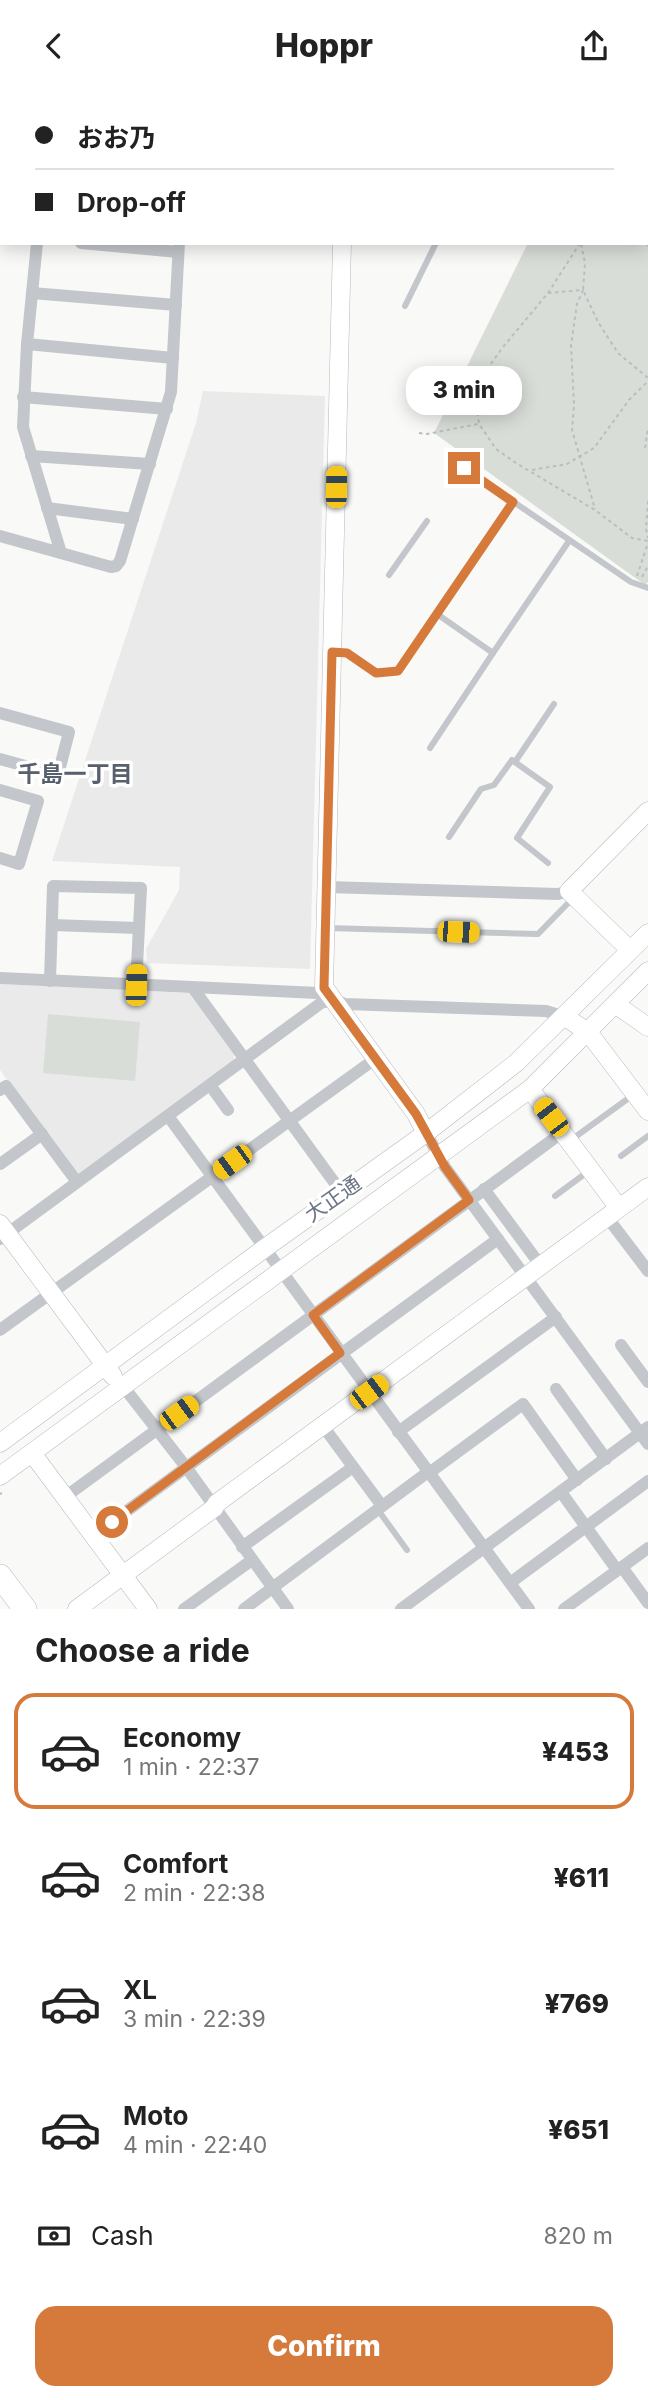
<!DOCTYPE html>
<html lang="en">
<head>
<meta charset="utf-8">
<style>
	body { margin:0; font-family:Inter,"Noto Sans JP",sans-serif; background:#f6f6f6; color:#222; height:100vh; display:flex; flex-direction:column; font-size:26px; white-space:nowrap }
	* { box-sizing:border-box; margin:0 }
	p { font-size:23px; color:#767676 }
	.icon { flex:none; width:38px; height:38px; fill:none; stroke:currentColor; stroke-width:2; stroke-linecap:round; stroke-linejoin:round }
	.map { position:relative; height:1518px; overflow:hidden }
	.sheet { display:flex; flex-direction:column; background:#fff; flex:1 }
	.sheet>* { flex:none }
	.banner { position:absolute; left:0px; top:0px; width:649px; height:154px; box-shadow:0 4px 18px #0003; display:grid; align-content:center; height:154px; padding:0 35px; background:#fff }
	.end { position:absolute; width:32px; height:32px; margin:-16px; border:9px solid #d67a3b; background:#fff; box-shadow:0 0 0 4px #fff }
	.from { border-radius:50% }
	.bubble { position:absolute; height:49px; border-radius:21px; background:#fff; box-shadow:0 4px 18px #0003; font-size:23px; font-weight:800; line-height:49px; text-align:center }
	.car { position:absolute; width:21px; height:42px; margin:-21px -10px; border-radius:9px; box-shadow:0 0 5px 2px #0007; background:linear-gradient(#f5c518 24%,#345 0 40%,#f5c518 0 76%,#345 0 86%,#f5c518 0) }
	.banner b { display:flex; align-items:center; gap:24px; height:66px; font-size:26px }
	.banner b+b { border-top:2px solid #e0e0e0 }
	.banner i { width:18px; height:18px; background:#222 }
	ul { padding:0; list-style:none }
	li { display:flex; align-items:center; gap:21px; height:116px; margin:0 14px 10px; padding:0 21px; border:4px solid transparent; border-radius:21px }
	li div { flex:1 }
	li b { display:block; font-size:26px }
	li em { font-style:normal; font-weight:800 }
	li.active { border-color:#d67a3b }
	li>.icon { width:63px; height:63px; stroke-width:1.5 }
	h2 { padding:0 35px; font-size:32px; line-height:84px }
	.pay { display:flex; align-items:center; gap:18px; height:77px; padding:0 35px; font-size:26px }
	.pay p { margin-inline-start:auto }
	.button { display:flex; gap:14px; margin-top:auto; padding:14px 35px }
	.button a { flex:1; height:80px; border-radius:21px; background:#d67a3b; color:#fff; font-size:28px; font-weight:800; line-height:80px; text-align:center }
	header { display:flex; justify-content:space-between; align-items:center; height:91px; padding:0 35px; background:#fff; font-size:32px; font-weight:800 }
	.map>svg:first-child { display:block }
	.built { fill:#eaeaeb }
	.green { fill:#d8ded7 }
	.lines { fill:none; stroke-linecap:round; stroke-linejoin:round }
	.secondary-casing { stroke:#b6b9bf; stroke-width:19 }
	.highway-casing { stroke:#b6b9bd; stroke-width:24 }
	.path { stroke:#bbbdc0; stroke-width:2; stroke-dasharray:3.5 3.5; stroke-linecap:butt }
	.lane { stroke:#c3c6ca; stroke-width:6 }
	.street { stroke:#c3c6ca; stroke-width:12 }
	.secondary { stroke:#fff; stroke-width:18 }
	.highway { stroke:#fff; stroke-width:23 }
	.route { stroke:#d67a3b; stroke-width:9 }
	.labels { text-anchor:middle; stroke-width:7; stroke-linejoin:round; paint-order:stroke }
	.street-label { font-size:21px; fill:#6b7586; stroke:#fff }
	.neighbourhood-label { font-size:23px; font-weight:bold; fill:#58606c; stroke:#fff }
</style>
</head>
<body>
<header><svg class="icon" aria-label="back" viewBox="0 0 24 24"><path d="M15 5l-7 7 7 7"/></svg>Hoppr<svg class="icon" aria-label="share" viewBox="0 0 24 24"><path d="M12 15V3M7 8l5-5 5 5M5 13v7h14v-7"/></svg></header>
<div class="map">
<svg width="648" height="1518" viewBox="0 0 648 1518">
	<rect width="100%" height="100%" fill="#f9f9f7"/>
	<!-- built -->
	<g class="built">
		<path d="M203,300l122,5 -15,573 -163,-6 -1,-14 33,-59 1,-23 -128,-6 144,-438z"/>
		<path d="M0,893l189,9 45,62v6l-154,114 -5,-1 -75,-104z"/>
	</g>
	<!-- green -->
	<g class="green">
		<path d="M526,0h122v491l-3,3 -211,-152 94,-190h120v-150z"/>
		<path d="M48,923l92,8 -5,59 -92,-8z"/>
	</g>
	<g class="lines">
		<!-- secondary casing -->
		<g class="secondary-casing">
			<g id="secondary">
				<path d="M348,2v-2"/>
				<path d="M342,152l-18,744 92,127 10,19"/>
				<path d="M630,859l-61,-59 79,-80"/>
				<path d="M615,913l33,23"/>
				<path d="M565,926l23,15 60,79"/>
				<path d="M530,998l89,119"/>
				<path d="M0,1133l113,152"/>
				<path d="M0,1352l265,-195 161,-115 90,-70 132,-130"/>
				<path d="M32,1362l116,156"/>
				<path d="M0,1385l530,-387 118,-118"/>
				<path d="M77,1518l137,-101 3,-5 431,-316"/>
			</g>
		</g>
		<!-- highway casing -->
		<g class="highway-casing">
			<path id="highway" d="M0,1485l25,33"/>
		</g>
		<!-- path -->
		<g class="path">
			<path d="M616,0v2"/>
			<path d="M627,0l3,2"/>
			<path d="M648,123v-5"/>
			<path d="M580,152l-32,50 -45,54 -23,32 -4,24 3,21 17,25 20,14 79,47 37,28 16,3"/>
			<path d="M647,152l1,5"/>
			<path d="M581,153l4,19 -2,27 15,32 20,31 30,25"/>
			<path d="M548,202l35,-3 -6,14 -6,41 3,60 -2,25 23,79"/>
			<path d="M419,342l8,1 51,-10"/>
			<path d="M645,357l3,-20"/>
			<path d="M532,379l35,-6 27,-16 35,-48 19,-19"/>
			<path d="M648,410l-2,28 2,9"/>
			<path d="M637,485l11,-33"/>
			<path d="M642,486l6,-11"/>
			<path d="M0,1403l2,-1"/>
		</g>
		<!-- lane -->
		<g class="lane">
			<path d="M148,2v-2"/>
			<path d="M194,2v-2"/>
			<path d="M511,2l1,-2"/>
			<path d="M405,215l31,-63"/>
			<path d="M464,377l167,114 17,6"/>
			<path d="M389,484l38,-54"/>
			<path d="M335,561l12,1 29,19 22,-1 115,-169"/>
			<path d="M493,562l76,-112"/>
			<path d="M430,657l63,-95 -56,-39"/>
			<path d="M515,671l39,-58"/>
			<path d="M449,746l32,-48 13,-4 18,-25 38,27 -33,51 31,25"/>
			<path d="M328,837l210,6 36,-37"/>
			<path d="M571,1049l62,-45"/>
			<path d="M621,1065l27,-20"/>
			<path d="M555,1105l35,-26"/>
			<path d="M378,1419l29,40"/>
		</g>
		<!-- street -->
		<g class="street">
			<path d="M48,2l2,-2"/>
			<path d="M0,80l2,-3"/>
			<path d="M0,145l2,1"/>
			<path d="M37,152l-10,101 -4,83 38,126"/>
			<path d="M81,152l97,9"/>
			<path d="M32,202l144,12"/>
			<path d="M27,253l146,14"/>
			<path d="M23,306l144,12"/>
			<path d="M31,365l119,8"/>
			<path d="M47,417l86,11"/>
			<path d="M0,445l111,31 5,-1 4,-5 51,-169 8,-149"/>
			<path d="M0,622l69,19 -11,43 -58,-16"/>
			<path d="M0,699l38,11 -19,63 -19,-6"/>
			<path d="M327,796l231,7 11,-3"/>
			<path d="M52,834l86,3"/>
			<path d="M0,887l318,15 27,11 201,7 19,6"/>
			<path d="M50,890l3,-95 88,2 -5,97"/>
			<path d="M193,897l149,205"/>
			<path d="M210,994l18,25"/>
			<path d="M0,999l6,-4 71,96"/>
			<path d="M168,1025l361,493"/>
			<path d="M426,1042l19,34 203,277"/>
			<path d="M0,1073l42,-30"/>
			<path d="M484,1098l57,77"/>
			<path d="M607,1126l41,54"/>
			<path d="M0,1148l321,-236 10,-3"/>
			<path d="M0,1239l375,-271"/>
			<path d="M621,1254l27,37"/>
			<path d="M123,1295l63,81 102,142"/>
			<path d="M556,1298l50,70"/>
			<path d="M323,1335l59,80"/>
			<path d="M398,1341l158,-115"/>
			<path d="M429,1382l94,-69 54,76"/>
			<path d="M561,1401l56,78"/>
			<path d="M65,1406l498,-365"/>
			<path d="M94,1444l404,-296"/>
			<path d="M242,1456l111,-80"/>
			<path d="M622,1476l26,36"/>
			<path d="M510,1492l138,-102"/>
			<path d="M184,1518l68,-49"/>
			<path d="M244,1518l184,-137"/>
			<path d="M401,1518l247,-182"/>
			<path d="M564,1518l84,-61"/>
		</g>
		<!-- secondary -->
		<use href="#secondary" class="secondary"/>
		<!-- highway -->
		<use href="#highway" class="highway"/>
	</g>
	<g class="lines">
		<!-- route -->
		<path class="route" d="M112,1431l228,-169 -27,-38 156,-115 -24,-33 -29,-53 -92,-126 8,-336 15,1 29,20 22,-2 115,-169 -49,-34"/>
	</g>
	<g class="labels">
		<!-- street labels -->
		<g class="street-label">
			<text transform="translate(333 1108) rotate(-35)" y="7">大正通</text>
		</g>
		<!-- neighbourhood labels -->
		<g class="neighbourhood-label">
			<text x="75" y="691">千島一丁目</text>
		</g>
	</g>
</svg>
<i class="end from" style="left:112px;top:1431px"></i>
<i class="end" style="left:464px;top:377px"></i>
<div class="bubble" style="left:406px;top:275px;width:116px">3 min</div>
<i class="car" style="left:336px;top:396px;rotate:1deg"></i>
<i class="car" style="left:458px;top:841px;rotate:92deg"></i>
<i class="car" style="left:136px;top:894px;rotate:2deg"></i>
<i class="car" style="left:551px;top:1026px;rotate:323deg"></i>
<i class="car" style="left:232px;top:1071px;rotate:234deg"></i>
<i class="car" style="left:369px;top:1301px;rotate:53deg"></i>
<i class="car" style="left:179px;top:1322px;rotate:54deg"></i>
<div class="banner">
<b><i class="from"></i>おお乃</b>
<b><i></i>Drop-off</b>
</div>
</div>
<section class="sheet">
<h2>Choose a ride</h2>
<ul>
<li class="active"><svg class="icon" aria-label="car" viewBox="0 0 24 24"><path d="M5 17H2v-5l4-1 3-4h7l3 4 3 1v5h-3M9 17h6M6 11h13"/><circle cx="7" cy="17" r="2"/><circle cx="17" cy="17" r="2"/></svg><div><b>Economy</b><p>1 min · 22:37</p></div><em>¥453</em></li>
<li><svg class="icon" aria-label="car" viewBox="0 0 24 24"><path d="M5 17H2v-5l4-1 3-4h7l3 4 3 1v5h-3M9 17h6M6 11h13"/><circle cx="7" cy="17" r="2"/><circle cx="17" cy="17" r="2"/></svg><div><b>Comfort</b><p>2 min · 22:38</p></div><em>¥611</em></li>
<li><svg class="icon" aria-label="car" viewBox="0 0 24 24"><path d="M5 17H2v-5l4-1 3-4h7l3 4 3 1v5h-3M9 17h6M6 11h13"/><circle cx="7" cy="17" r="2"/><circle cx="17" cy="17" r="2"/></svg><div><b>XL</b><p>3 min · 22:39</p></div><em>¥769</em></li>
<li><svg class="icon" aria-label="car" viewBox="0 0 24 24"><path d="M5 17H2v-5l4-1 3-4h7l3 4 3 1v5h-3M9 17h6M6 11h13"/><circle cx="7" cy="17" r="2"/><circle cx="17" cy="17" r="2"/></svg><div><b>Moto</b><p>4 min · 22:40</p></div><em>¥651</em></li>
</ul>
<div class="pay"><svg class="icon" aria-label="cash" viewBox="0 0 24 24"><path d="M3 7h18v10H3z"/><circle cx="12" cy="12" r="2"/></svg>Cash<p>820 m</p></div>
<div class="button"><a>Confirm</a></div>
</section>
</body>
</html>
